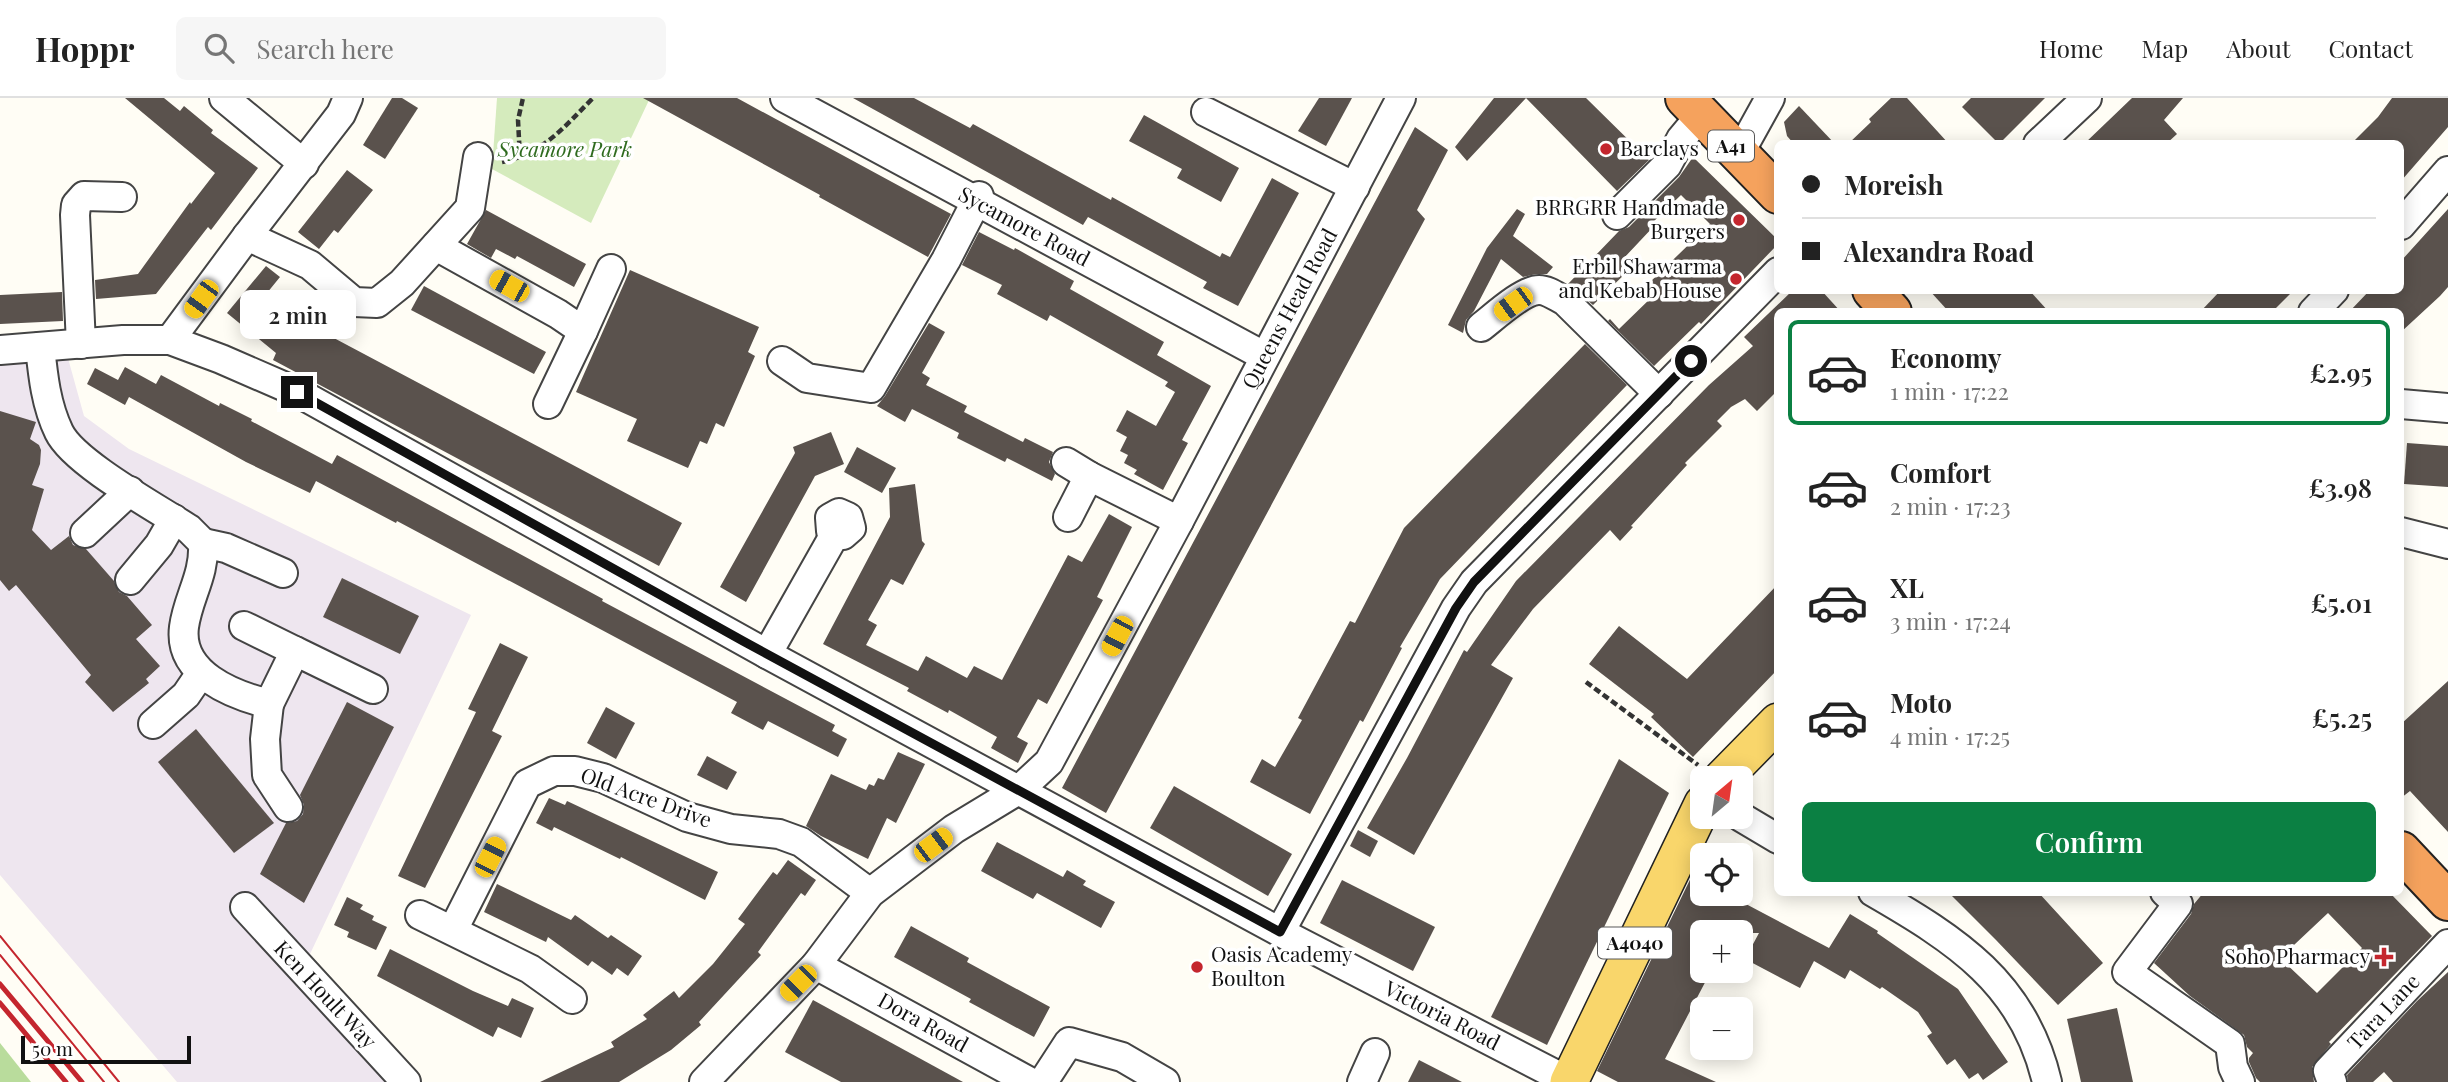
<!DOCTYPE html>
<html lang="en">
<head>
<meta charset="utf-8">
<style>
	body { margin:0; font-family:"Playfair Display",serif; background:#f6f6f6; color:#222; height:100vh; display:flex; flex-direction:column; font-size:26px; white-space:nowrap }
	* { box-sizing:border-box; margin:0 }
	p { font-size:23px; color:#767676 }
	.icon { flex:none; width:38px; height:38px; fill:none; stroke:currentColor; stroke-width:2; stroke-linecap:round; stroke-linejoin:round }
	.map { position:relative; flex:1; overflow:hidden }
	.sheet { position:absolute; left:1774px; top:210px; width:630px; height:588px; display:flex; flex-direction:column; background:#fff; border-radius:10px; box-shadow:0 4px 18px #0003 }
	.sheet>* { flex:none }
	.banner { position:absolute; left:1774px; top:42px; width:630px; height:154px; border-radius:10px; box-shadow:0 4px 18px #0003; display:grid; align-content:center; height:154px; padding:0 28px; background:#fff }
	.needle { width:46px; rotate:29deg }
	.controls { position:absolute; left:1690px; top:668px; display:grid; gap:14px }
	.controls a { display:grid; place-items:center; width:63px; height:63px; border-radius:10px; background:#fff; box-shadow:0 4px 18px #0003; font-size:35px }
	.scale { position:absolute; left:21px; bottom:18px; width:170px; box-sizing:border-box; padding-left:7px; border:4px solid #111; border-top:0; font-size:19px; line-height:24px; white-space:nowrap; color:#111; -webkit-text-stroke:5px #fff; paint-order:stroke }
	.end { position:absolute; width:32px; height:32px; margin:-16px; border:9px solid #111; background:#fff; box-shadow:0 0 0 4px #fff }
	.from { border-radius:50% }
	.bubble { position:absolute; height:49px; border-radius:10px; background:#fff; box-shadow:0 4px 18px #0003; font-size:23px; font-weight:600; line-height:49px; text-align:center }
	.car { position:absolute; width:21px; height:42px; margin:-21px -10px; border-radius:9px; box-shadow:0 0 5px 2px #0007; background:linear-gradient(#f5c518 24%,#345 0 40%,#f5c518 0 76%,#345 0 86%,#f5c518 0) }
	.banner b { display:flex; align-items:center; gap:24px; height:66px; font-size:26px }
	.banner b+b { border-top:2px solid #e0e0e0 }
	.banner i { width:18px; height:18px; background:#222 }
	ul { padding:12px 0 0; list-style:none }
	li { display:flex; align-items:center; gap:21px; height:105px; margin:0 14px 10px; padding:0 14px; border:4px solid transparent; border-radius:10px }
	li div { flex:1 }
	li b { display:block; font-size:26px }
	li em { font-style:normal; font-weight:600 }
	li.current { border-color:#0b8043 }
	li>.icon { width:63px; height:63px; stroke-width:1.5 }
	.button { display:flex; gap:14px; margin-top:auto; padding:14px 28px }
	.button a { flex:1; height:80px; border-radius:10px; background:#0b8043; color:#fff; font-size:28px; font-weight:600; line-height:80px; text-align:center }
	header { display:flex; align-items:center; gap:42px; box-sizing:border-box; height:98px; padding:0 35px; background:#fff; border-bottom:2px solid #e0e0e0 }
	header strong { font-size:33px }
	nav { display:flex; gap:38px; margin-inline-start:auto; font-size:24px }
	.search { width:490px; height:63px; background:#f6f6f6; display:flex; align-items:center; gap:18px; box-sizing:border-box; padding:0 24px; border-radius:10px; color:#767676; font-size:26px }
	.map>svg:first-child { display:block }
	.industrial { fill:#eee6ef }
	.green { fill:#d5ebbd }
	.forest { fill:#b9dc9c }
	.building { fill:#5a524d; fill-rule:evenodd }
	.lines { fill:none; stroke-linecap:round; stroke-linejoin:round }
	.minor-casing { stroke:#444; stroke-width:32 }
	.major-casing { stroke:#222; stroke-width:40 }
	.highway-casing { stroke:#222; stroke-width:42 }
	.path { stroke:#333; stroke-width:4.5; stroke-dasharray:7 3.5; stroke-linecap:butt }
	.minor { stroke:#fff; stroke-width:28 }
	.major { stroke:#f9d66b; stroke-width:37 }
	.highway { stroke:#f5a25d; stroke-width:38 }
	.tram { stroke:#c4262e; stroke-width:2 }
	.rail { stroke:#c4262e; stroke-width:5 }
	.route { stroke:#111; stroke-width:9 }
	.poi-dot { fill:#c4262e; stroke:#fff; stroke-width:2.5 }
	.labels { text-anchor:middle; stroke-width:7; stroke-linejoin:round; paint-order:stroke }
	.shield { fill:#fff; stroke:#585858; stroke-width:2 }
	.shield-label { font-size:19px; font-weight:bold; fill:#111 }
	.poi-label { font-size:21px; fill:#111; stroke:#fff; text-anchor:end }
	.park-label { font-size:21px; font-style:italic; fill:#2f6b1f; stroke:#fff }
	.street-label { font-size:21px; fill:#111; stroke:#fff }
</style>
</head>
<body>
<header>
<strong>Hoppr</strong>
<div class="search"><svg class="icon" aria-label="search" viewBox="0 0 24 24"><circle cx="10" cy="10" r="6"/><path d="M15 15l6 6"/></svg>Search here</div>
<nav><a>Home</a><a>Map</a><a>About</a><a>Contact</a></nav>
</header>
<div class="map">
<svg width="2448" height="984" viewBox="0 0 2448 984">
	<rect width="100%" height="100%" fill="#fffdf5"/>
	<!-- industrial -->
	<path class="industrial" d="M66,253l18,65 45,33 342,166 -161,339 111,128h-244l-177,-207v-513z"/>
	<!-- green -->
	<path class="green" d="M497,0h153l-59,125 -99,-54z"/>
	<!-- forest -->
	<path class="forest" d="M0,945l31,39h-31z"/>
	<!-- building -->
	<g class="building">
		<path d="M125,0h39l16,13 4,-5 29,24 -2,3 47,35 -47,62 -3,-3 -52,67 -60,5 -1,-19 43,-6 52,-72 1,2 24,-31z"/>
		<path d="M392,0h10l16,10 -33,51 -22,-14z"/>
		<path d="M643,0h94l214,116 -23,43 -109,-60 1,-2z"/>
		<path d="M853,0h61l56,30 3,-4 138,76 1,-3 108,60 2,-4 8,4 42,-79 27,15 -61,113 -35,-18 4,-6 -119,-65 -5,8z"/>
		<path d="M1319,0h33l-26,48 -28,-15z"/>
		<path d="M1494,0h92l63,62 -32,31 -91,-93 -59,63 -12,-14z"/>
		<path d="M1891,0h16l42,46h-101l23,-22 -2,-3z"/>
		<path d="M1971,0h74l-46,46 -37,-37z"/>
		<path d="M2132,0h51l-19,22 13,14 -11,10h-82z"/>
		<path d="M2392,0h56v29l-47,54v-37h-50l27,-27z"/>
		<path d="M1799,8l36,38h-41l-7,-8 -3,-14z"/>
		<path d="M1144,17l95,53 -18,34 -44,-24 5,-9 -53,-28z"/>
		<path d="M1415,29l33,23 -31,60 8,9 -319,594 -44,-25z"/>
		<path d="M1693,59l85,83v4l-77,80 -2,-2 -45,44 -46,-45 2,-2 9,10 35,-34 -8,-9 64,-62 -29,-29 -29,28 3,2 -32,34 8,9 -38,37 -25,-21 51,-53 10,-4 50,-50z"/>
		<path d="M347,72l26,20 -35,43 -4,-3 -15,19 -21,-17z"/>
		<path d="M1517,111l8,5 -12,22 40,31 -6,7h-11l-13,3 -22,-18 -27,52 -8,9 -3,13 -15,-8 39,-77z"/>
		<path d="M2448,111v78l-8,9 -39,36v-20h-52l21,-22h31v-29z"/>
		<path d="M486,112l100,54 -12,23 -57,-31 -2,3 -19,-10 -5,9 -24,-14z"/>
		<path d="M979,134l35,18 1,-2 59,33 -4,8 94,53 -7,13 54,31 -29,54 6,3 -25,47 -29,-16 3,-4 -13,-7 4,-8 -8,-4 7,-14 -11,-6 11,-21 29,16 19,-34 -10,-6 3,-4 -118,-67 -3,6 -50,-27 5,-9 -40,-20z"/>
		<path d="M266,168l14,11 -22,27 35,28 7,-12 382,203 -23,43 -386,-206 3,-7 -49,-40z"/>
		<path d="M630,172l129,57 -11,25 7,4 -31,71 -8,-4 -9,21 -7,-3 -12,27 -61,-27 10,-22 -61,-27z"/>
		<path d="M424,188l122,66 -12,22 -123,-64z"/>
		<path d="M1793,192h28l20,22h-63v78l-21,21 -12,-12 -14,8 -14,14 5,5 -37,37 2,2 -56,61 2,1 -13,14 -10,-11 -77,79 -42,56 22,13 -99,177 -47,-27 40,-70 57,-108 3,2 49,-71 193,-196 44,-39 -9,-9z"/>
		<path d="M1929,192h100l20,22h-100z"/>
		<path d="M2221,192h73l-22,22h-72z"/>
		<path d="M62,194l1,29 -63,3v-29z"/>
		<path d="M929,225l16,9 -23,41 8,5 -4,7 41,21 -3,6 59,30 2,-4 28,14 -4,10 6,12 -3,7 -45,-23 -2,4 -48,-24 2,-5 -47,-24 -7,13 -28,-16 8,-10z"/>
		<path d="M1585,246l42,41 -187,194 -40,68 2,1 -39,74 -3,-2 -50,94 -60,-32 12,-23 13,8 27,-47 -4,-2 52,-97 5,2 49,-95z"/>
		<path d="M125,269l31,17 5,-9 58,31 1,-3 32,16 -1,2 81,43 5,-9 266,144 -1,2 233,124 -3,6 15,8 -9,18 -70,-36 -5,9 -32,-17 6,-11 -340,-181 -1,2 -80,-42 -6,12 -64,-31 -117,-65 -4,8 -38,-21 8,-16 23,12z"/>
		<path d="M0,313l36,11 -6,17 9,6 2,5 -1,14 -8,21 12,4 -12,41 19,20 18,-14 4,9 13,4 28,32 5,11 8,4 25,29 -16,14 24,27 -14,13 3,4 -36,29 -28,-30 6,-7 -75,-90 -7,6 -9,-11z"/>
		<path d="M831,334l13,32 -29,12 -69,126 -26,-15 75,-134 -2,-6z"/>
		<path d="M2407,345l41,3v41l-44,-3z"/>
		<path d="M857,349l39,21 -14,25 -38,-21z"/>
		<path d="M915,386l7,57 3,3 -22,41 -12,-6 -23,41 9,5 -11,20 52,26 8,-15 41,22 7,-12 28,14 66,-125 14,7 27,-48 23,13 -35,70 6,3 -56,104 -9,-5 -21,38 11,6 -10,20 -27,-15 6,-11 -48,-27 -1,3 -41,-22 2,-3 -86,-44 67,-127 -1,-29z"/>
		<path d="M342,480l77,38 -19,38 -77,-37z"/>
		<path d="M1778,486v85l-85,88 -42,-40 3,-3 -65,-50 30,-38 68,53z"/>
		<path d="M500,545l28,14 -36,74 10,5 -77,152 -27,-12 78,-164 -8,-3z"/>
		<path d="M2448,583v151l-38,-41 -9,7v-74z"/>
		<path d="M347,604l47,25 -90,176 -44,-29 26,-51 11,-2 6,-7 1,-9 -4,-10z"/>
		<path d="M606,609l29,16 -19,36 -29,-16z"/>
		<path d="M196,631l78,94 -40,30 -76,-91z"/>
		<path d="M898,654l27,12 -29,59 -9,-5 -19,41 -47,-23 -15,-10 25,-52 35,16 3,-6 5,2 4,-8 6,2z"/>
		<path d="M707,658l30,16 -10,18 -30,-15z"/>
		<path d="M1619,661l50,34 -122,252 -56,-28z"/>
		<path d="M1174,688l118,68 -24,42 -118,-68z"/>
		<path d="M549,700l16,7 2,-4 151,71 -13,28 -84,-43 -1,2 -66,-32 -2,4 -16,-8z"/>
		<path d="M1358,732l20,11 -8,16 -20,-11z"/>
		<path d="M997,744l66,35 4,-7 19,11 -3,4 32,17 -14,26 -64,-35 -4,6 -52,-28z"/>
		<path d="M1703,755v41h24l102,54 21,-34 28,17 -1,2 81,56 50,73 -25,18 -5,-7 -9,6 -14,-20 -8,6 -20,-29 5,-3 -14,-21 -36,-25 -2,2 -30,-19 -5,9 -31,-18 -14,27 -55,-29 14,-26h-56v38h8l-46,88 51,23h-98l-21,-11z"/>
		<path d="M788,762l28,20 -11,16 -4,-3 -43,59 3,3 -62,67 2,3 -30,25 -52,32h-79l74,-35 -3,-5 36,-23 -4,-4 31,-24 5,7 34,-34 32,-40 -7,-5 35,-47 4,3z"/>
		<path d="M1342,782l93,47 -22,44 -93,-48z"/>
		<path d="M497,786l74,36 4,-5 33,23 3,-3 31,21 -14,20 -11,-8 -5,7 -20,-14 -4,5 -40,-29 -2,5 -62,-30z"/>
		<path d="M1948,794h90l65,71 -45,42 -62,-65z"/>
		<path d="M2204,794h185l43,44 -103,106 2,2 -19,23 2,15h-54l-4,-4 -7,-16v-4l4,-5 -6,-6 -3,-12 -54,-39 -36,-33 37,-49 3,-10zM2328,815l34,35 -45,45 -37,-35z"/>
		<path d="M347,799l16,8 -3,4 14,7 -2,4 15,7 -11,23 -29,-13 2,-5 -15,-7z"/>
		<path d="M911,828l58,32 -2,4 83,45 -16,30 -65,-35 2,-3 -77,-42z"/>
		<path d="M390,851l83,42 35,15 4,-8 22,10 -13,30 -23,-11 -5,10 -116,-61z"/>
		<path d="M2448,874v110h-55l-9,-10 -11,10h-25l-1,-7 70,-74z"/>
		<path d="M813,902l150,82h-122l-56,-30z"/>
		<path d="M2117,910l16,74h-52l-14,-63z"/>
		<path d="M1419,962l43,22h-54z"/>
	</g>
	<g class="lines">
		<!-- minor casing -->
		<g class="minor-casing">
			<g id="minor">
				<path d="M224,0l80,66"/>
				<path d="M785,0l479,258"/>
				<path d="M1206,14l149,75"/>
				<path d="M2038,46l49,-46"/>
				<path d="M1739,56l31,-56"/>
				<path d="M1617,117l50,-50 14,-26 20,-24"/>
				<path d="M2401,127l47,-54"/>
				<path d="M247,138l63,29 44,37 23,1 25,-20 68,-75 8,-51"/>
				<path d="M436,148l122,68 25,17 28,-62"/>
				<path d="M2313,214l21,-22"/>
				<path d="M1481,229c13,-10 42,-37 58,-37 9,0 18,7 26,11l94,93"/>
				<path d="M170,242l77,-104 94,-122 7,-16"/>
				<path d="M81,246l-6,-129 1,-10 8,-9 38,1"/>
				<path d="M40,249c3,29 6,58 19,85 15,31 98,76 130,97l14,14c2,32 -15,54 -19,84 -6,47 49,68 85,77l26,-53 78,38"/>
				<path d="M0,252l123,-10h47l51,19 76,33 470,262 513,278 290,150"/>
				<path d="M782,263l25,17 64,10 75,-128 33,-64"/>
				<path d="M548,306l35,-73"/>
				<path d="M2401,306l47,4"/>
				<path d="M1066,364l23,14"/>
				<path d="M839,415l9,4 3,11 -8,7 -8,-1 -4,-3 -1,-13z"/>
				<path d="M1068,419l21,-41 90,45"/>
				<path d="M2401,434l47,12"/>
				<path d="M85,435l45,-42"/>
				<path d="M203,445l23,5 57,25"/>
				<path d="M130,482l29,-35 15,-26"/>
				<path d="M244,528l51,25"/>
				<path d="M767,556l68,-120"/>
				<path d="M269,606l-4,35 2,36 21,32"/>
				<path d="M153,626l33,-29 15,-22"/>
				<path d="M1741,719l37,22"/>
				<path d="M1873,794c83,48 151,91 174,190"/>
				<path d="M2165,794l13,12 -51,68 103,72 3,23 7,15"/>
				<path d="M245,809l161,175"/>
				<path d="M420,817l110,54 42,30"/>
				<path d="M453,832l74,-146 27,-13h21l28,7 84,39 44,12 48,5 22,8 69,51"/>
				<path d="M1280,834l176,-324 18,-26 304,-310"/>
				<path d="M816,867l214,117"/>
				<path d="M704,984l112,-117 54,-72 84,-64 66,-40 29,-27 130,-241 222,-423"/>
				<path d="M1043,984l26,-40 53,15 43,25"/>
				<path d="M1362,984l13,-29"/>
				<path d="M2332,984l-4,-11 120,-127"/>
			</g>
		</g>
		<!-- major casing -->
		<g class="major-casing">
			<g id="major">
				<path d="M1722,681l56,-57"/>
				<path d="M1569,984l134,-278"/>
			</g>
		</g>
		<!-- highway casing -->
		<g class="highway-casing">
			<g id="highway">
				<path d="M1685,0l93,96"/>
				<path d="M1872,192l20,22"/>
				<path d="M2401,753l47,50"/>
			</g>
		</g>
		<!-- path -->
		<g class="path">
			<path d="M520,60l-2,-38 5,-22"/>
			<path d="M502,64c42,-9 62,-35 91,-64"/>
			<path d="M1586,584l112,83"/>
		</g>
		<!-- minor -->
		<use href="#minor" class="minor"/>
		<!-- major -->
		<use href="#major" class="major"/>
		<!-- highway -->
		<use href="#highway" class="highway"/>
		<!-- tram -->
		<g class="tram">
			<path d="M0,838l119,146"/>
			<path d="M0,857l104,127"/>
		</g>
		<!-- rail -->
		<g class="rail">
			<path d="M0,886l82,98"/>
			<path d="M0,905l66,79"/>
		</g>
	</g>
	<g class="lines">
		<!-- route -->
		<path class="route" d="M297,294l446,249 537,291 176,-324 18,-26 217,-221"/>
	</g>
	<!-- markers -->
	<g class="poi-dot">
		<circle cx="1606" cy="51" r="7"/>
		<circle cx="1739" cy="122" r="7"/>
		<circle cx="1736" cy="181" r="7"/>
		<path d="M2380.5 848.5h7v7h7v7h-7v7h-7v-7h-7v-7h7z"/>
		<circle cx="1197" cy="869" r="7"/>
	</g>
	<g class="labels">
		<!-- shield labels -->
		<g class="shield">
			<rect x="1708" y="32.5" width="46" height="31" rx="5"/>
			<rect x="1598" y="829.5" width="74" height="31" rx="5"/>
		</g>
		<g class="shield-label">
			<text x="1731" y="55">A41</text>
			<text x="1635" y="852">A4040</text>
		</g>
		<!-- poi labels -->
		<g class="poi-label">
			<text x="1620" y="58" text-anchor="start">Barclays</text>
			<text x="1725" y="117">BRRGRR Handmade<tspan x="1725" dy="24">Burgers</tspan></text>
			<text x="1722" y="176">Erbil Shawarma<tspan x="1722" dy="24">and Kebab House</tspan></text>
			<text x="1211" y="864" text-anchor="start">Oasis Academy<tspan x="1211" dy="24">Boulton</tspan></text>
			<text x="2370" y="866">Soho Pharmacy</text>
		</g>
		<!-- park labels -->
		<g class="park-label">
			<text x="565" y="59">Sycamore Park</text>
		</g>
		<!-- street labels -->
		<g class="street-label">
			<text transform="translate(1024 129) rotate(28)" y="7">Sycamore Road</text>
			<text transform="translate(1290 211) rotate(-62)" y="7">Queens Head Road</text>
			<text transform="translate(646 700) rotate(20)" y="7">Old Acre Drive</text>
			<text transform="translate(325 897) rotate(47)" y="7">Ken Hoult Way</text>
			<text transform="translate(2384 914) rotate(-47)" y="7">Tara Lane</text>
			<text transform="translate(1442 918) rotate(27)" y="7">Victoria Road</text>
			<text transform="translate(923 925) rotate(29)" y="7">Dora Road</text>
		</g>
	</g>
</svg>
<div class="controls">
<a><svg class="needle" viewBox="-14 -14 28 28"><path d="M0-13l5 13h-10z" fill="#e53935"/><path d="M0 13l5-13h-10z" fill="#767676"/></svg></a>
<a><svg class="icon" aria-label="locate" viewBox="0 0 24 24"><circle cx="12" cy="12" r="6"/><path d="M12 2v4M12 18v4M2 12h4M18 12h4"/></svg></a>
<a>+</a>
<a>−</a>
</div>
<div class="scale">50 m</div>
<i class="end from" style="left:1691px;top:263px"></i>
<i class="end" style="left:297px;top:294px"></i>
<div class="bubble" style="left:240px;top:192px;width:116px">2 min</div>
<i class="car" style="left:509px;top:188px;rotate:299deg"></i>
<i class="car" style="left:201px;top:201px;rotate:216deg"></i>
<i class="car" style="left:1513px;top:206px;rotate:234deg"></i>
<i class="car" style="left:1117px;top:538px;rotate:208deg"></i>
<i class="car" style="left:933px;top:747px;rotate:53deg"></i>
<i class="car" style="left:490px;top:759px;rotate:27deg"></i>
<i class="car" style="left:798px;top:885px;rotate:225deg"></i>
<div class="banner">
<b><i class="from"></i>Moreish</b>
<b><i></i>Alexandra Road</b>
</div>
<section class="sheet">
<ul>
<li class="current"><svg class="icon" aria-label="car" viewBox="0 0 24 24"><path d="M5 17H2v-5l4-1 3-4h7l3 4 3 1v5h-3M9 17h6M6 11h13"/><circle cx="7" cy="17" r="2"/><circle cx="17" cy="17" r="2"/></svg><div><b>Economy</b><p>1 min · 17:22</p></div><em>£2.95</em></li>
<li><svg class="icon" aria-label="car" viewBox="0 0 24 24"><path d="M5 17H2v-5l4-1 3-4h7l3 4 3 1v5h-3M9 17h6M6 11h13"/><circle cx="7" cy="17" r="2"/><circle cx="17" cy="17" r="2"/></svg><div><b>Comfort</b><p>2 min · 17:23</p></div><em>£3.98</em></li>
<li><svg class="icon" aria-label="car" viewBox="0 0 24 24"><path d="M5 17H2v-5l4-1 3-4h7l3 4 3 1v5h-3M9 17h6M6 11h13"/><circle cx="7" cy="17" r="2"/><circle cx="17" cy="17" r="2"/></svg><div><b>XL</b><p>3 min · 17:24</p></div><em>£5.01</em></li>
<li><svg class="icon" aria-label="car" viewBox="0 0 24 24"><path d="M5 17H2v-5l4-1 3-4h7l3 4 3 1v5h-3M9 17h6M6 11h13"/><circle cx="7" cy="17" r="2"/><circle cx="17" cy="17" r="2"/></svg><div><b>Moto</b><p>4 min · 17:25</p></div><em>£5.25</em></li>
</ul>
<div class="button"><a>Confirm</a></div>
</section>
</div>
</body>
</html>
